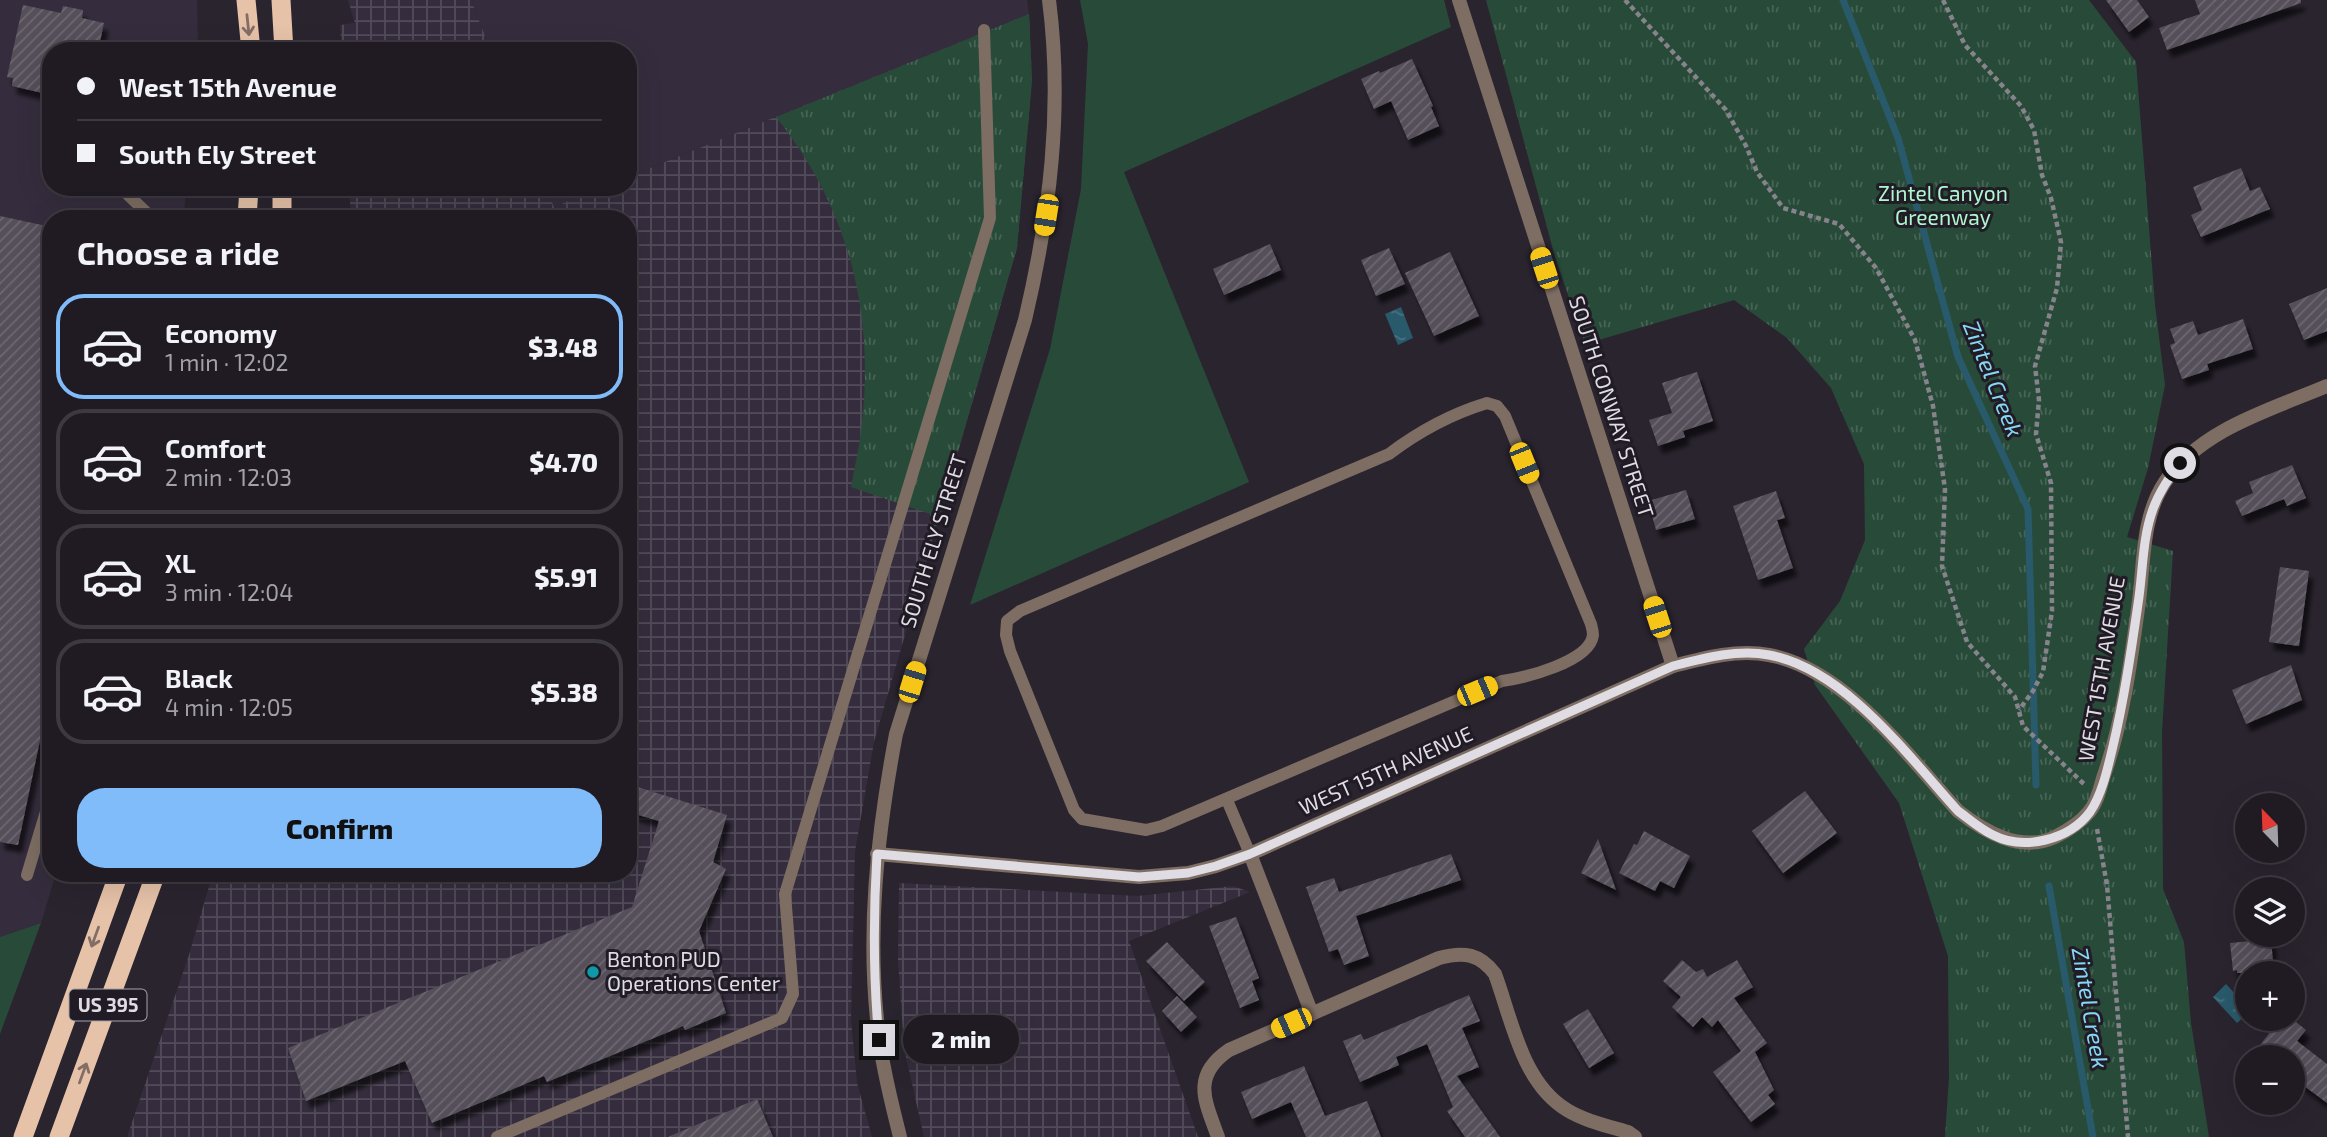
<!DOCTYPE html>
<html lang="en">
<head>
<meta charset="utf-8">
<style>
	body { margin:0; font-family:"Exo 2",sans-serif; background:#2d2830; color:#f1f3f6; height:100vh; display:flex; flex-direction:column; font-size:26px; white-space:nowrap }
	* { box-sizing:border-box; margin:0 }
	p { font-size:23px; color:#a2a1a6 }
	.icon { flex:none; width:38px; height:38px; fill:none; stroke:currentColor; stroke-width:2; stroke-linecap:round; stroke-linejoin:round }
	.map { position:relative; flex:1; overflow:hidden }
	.panel { position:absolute; left:42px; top:210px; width:595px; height:672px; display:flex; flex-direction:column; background:#201b23; border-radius:28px; box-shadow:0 7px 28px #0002,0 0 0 2px #3d3941 }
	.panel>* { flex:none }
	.hud { position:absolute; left:42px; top:42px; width:595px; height:154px; border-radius:28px; box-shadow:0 7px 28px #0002,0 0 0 2px #3d3941; display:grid; align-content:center; height:154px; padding:0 35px; background:#201b23 }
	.needle { width:46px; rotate:337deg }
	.controls { position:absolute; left:2235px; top:793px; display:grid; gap:14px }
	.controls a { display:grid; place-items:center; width:70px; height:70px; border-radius:50%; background:#201b23; box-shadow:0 7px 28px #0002,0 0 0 2px #3d3941; font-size:35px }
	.end { position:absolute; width:32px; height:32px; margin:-16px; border:9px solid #dfdce3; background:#111; box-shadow:0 0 0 4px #111 }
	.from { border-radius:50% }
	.bubble { position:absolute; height:49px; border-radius:24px; background:#201b23; box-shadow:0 7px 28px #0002,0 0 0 2px #3d3941; font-size:23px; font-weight:800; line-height:49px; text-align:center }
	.car { position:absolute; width:21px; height:42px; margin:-21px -10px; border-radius:9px; box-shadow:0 0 5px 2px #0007; background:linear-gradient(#f5c518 24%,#345 0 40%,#f5c518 0 76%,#345 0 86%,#f5c518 0) }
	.hud b { display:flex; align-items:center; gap:24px; height:66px; font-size:26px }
	.hud b+b { border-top:2px solid #3d3941 }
	.hud i { width:18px; height:18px; background:#f1f3f6 }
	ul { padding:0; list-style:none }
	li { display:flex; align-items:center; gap:21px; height:105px; margin:0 14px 10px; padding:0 21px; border:4px solid #3d3941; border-radius:28px }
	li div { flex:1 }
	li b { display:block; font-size:26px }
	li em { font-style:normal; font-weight:800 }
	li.current { border-color:#81bcfa }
	li>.icon { width:63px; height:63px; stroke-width:1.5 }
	h2 { padding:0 35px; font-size:32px; line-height:84px }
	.button { display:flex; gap:14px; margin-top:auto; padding:14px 35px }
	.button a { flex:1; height:80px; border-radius:28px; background:#81bcfa; color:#111; font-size:28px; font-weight:800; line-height:80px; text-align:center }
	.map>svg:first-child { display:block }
	.built { fill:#352d3d }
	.industrial { fill:url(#industrial-grid) }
	.green { fill:#284b39 }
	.park { fill:url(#park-tufts) }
	.water { fill:url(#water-ripples) }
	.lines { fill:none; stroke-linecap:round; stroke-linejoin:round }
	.stream { stroke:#295a6b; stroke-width:7 }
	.building { fill:url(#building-hatch); filter:url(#shadow) }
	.path { stroke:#87838c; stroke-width:4.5; stroke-dasharray:5 3.5; stroke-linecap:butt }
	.service { stroke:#7d6d62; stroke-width:12 }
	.minor { stroke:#7d6d62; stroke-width:14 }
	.tertiary { stroke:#7d6d62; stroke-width:14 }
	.trunk { stroke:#e6c2a8; stroke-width:19 }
	.oneway { stroke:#836e66 }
	.route { stroke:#dfdce3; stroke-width:9 }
	.culture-dot { fill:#0f9aa8; stroke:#201b25; stroke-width:2.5 }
	.labels { text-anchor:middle; stroke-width:6; stroke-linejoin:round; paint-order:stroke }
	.shield { fill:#201b25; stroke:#a6a2aa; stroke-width:2 }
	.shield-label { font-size:19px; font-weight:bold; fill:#dfdce3 }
	.park-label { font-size:21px; fill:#aff7cf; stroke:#201b25 }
	.street-label { font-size:21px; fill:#dfdce3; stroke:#201b25 }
	.poi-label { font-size:21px; fill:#dfdce3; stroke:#201b25; text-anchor:start }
	.water-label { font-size:23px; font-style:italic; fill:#86d7f5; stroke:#201b25 }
</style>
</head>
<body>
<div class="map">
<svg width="2327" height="1137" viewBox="0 0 2327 1137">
	<defs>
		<pattern id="industrial-grid" width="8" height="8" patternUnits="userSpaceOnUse" patternTransform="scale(1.75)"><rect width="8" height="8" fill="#352d3d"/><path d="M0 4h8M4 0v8" fill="none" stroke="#524b59"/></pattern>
		<pattern id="park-tufts" width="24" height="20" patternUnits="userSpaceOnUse" patternTransform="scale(1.75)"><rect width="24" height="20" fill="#284b39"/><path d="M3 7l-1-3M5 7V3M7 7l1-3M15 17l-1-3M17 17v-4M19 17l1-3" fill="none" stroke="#476456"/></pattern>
		<pattern id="water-ripples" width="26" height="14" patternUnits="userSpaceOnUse" patternTransform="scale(1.75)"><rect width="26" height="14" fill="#295a6b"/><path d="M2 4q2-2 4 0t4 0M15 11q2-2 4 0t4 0" fill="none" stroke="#487180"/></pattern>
		<pattern id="building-hatch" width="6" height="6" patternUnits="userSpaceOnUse" patternTransform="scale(1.75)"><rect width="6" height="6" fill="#554f5a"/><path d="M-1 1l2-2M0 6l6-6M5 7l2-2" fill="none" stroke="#6d6872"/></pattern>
		<filter id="shadow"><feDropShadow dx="4.5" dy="8" stdDeviation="2" flood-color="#0009"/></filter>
	</defs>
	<rect width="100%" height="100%" fill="#2a242f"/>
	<!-- built -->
	<g class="built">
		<path d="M0,0h197l1,51h-147v136h136l-4,32h-132v654h5l-15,50 -41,14z"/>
		<path d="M471,0h556l2,14 -401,163v-126h-137z"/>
		<path d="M546,187h57l-49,20z"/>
	</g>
	<!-- industrial -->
	<g class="industrial">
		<path d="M348,0h123l20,51h-149l-2,-26 15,-2z"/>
		<path d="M1029,14l3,66 -15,168 -143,494 -19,109 -4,169 6,63 15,54h-745l61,-179 25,-85h415v-654h-289v-3h12l-2,-29h197l8,20 49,-20h25v-10z"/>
		<path d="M899,883l238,13 96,-10 17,6 -121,49 69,196h-274l-20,-89 -6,-88z"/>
	</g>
	<!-- green -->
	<g class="green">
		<path d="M1080,0h364l7,27 -327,145 125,310 -279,123 80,-256 31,-160 7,-145z"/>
		<path d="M41,923l-41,111v-97z"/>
	</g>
	<!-- park -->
	<g class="park">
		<path d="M1486,0h603l47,62 19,243 10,80 -17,83 -21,69 46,14 -11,181 1,157 21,53 7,81 18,114h-264l4,-59 -1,-122 -49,-153 -84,-118 -11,-36 36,-48 25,-61 -1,-76 -33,-76 -44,-50 -53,-38 -149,44 -30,-87z"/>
		<path d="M1029,14l3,66 -15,168 -78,269 -88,-30c5,-25 10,-50 12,-74 10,-110 -18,-210 -87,-296z"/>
	</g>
	<!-- water -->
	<g class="water">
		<path d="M1401,307l12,31 -15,7 -13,-31z"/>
		<path d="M2226,984l21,23v7l-10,9 -24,-26z"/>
	</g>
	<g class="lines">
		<!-- stream -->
		<g class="stream">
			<path d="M1843,0l55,138 60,219 70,152 8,276"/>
			<path d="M2049,886l44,251"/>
		</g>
	</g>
	<!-- building -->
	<g class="building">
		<path d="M2106,0h31l12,17 -20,15z"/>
		<path d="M2195,0h106v3l-134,47 -8,-22 41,-14z"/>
		<path d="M23,5l38,8 2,-7 20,4 -1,8 22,5 -6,28h-47v44l-39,-9 1,-8 -6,-1z"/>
		<path d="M1412,59l21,47 -2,1 8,19 -31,14 -17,-39 -17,8 -13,-30 18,-8 1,2z"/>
		<path d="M2241,168l9,23 10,-4 10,22 -69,28 -10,-22 11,-5 -9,-23z"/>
		<path d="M0,216l51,11v461l-33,157 -18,-3z"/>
		<path d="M1270,244l11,26 -57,25 -11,-26z"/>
		<path d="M1389,248l16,36 -29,12 -15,-36z"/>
		<path d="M1450,252l29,64 -45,20 -29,-63z"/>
		<path d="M2327,288v43l-23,9 -15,-36z"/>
		<path d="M2243,319l10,30 -46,15 2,6 -27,9 -12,-34 5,-2 -5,-14 23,-8 5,14z"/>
		<path d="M1697,372l16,49 -30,10 2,6 -27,9 -9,-26 23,-7 -10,-30z"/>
		<path d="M2292,465l14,33 -19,8 -3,-7 -42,17 -7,-15 18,-8 -4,-11z"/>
		<path d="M1686,490l9,29 -39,11 -8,-29z"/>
		<path d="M1776,491l9,27 -8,2 16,48 -35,12 -25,-74z"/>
		<path d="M2280,567l29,4 -10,75 -30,-4z"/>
		<path d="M2291,665l11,35 -56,24 -14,-34z"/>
		<path d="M628,784l99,31 -14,47 13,7 -27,62 27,82 -41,17 -2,-4 -136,56 -3,-6 -112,47 -27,-62 -99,40 -18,-53 344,-141 27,-86 -31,-9z"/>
		<path d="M1805,791l32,42 -54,40 -31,-42z"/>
		<path d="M1644,831l46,25 -16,32 -14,-7 -5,10 -36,-18 15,-29 3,1z"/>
		<path d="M1598,839l18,51 -35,-17z"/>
		<path d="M1451,854l10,26 -105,36 13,40 -25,9 -6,-16 -9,3 -23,-65 28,-9 5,14z"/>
		<path d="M1236,917l23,61 -7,3 7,19 -19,8 -31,-82z"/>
		<path d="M2271,939l3,34h-37v-3l-4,1 -3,-28z"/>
		<path d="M1167,942l38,40 -21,19 -38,-40z"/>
		<path d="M1682,960l14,12 7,-3 4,8 30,-17 16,27 -19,11 33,45 -12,9 19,38 -6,5 7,9 -24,18 -38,-50 28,-21 -23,-31 -6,7 -10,-10 -9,10 -21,-20 9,-10 -18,-16z"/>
		<path d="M1469,995l11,26 -18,7 17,39 -22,9 43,61h-35l-18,-26 6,-4 -26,-63 -31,13 3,8 -39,17 -17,-41 18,-7 3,6z"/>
		<path d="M1177,996l20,21 -16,15 -19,-21z"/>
		<path d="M1588,1009l26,44 -25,15 -26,-44z"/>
		<path d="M2281,1018h10l15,12 -9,11 30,23v39l-35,-26v-20h-25l-10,-8z"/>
		<path d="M1304,1066l21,50 42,-15 14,36h-75l-15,-35 -39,17 -11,-27z"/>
		<path d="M757,1099l16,38h-105z"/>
	</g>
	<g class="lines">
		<!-- path -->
		<g class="path">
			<path d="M1625,0l101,110 20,36 11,26 26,36 56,16 37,44 39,72 18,66 12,83 -3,77 25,76 48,55 8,29 61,58"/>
			<path d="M1943,0l22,45 56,61 13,24 8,45 9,23 10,44 -4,46 -22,78 4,34 -3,34 15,49 1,128 -9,61 -10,19 -14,19"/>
			<path d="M2097,829l10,56 21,252"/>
		</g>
		<!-- service -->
		<g class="service">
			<path d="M121,188l32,31"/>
			<path d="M1487,403l10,3 8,10 86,208c1,4 2,7 2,11 -3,27 -69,43 -91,46l-340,145 -16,4 -64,-11 -8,-9 -64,-159 -4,-16 1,-14 13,-10 369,-157c29,-22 62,-40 98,-51z"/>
			<path d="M1227,800l23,54"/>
			<path d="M27,875l24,-80"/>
			<path d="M497,1137l285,-119 11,-24 -8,-100 205,-676 -6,-188"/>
		</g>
		<!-- minor -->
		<g class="minor">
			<path d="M1459,0l214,666"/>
			<path d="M1250,854l62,160"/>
			<path d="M1218,1137c-13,-36 -27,-61 11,-87l210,-92c25,-7 41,-4 56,16 17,46 27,109 72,136 18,11 41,16 61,22l7,5"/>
		</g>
		<!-- tertiary -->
		<g class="tertiary">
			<path d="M877,854l262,23 49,-4 28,-7 34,-12 423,-188c31,-8 64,-17 96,-11 76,14 139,101 189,156 27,21 62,42 97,26 12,-6 25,-14 34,-25 8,-9 11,-23 14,-34 20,-56 28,-118 36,-177 5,-39 3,-85 26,-119 36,-53 105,-72 162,-96"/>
			<path d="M900,1137c-8,-33 -17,-66 -21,-100 -13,-102 -2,-202 17,-303l129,-414c25,-106 38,-212 24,-320"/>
		</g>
		<!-- trunk -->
		<g class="trunk">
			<path d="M246,0l5,51"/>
			<path d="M281,0l3,51"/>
			<path d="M247,219l2,-32"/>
			<path d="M282,219v-32"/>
			<path d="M23,1137l96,-264"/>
			<path d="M59,1137l97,-264"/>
		</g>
	</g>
	<!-- one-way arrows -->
	<defs><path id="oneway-shaft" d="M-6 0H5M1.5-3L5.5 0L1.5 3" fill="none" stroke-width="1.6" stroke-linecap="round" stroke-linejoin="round" transform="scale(1.75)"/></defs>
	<g class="oneway">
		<use href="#oneway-shaft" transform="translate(248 25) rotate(84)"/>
		<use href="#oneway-shaft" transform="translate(95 937) rotate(110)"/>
		<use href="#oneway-shaft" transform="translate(83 1073) rotate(-70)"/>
	</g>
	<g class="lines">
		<!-- route -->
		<path class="route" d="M879,1040c-6,-64 -6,-122 -2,-186l262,23 49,-4 28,-7 34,-12 423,-188c31,-8 64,-17 96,-11 76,14 139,101 189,156 11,8 22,18 35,24 31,16 76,5 97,-23 12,-17 18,-45 23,-66 11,-46 18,-94 25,-142 5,-31 4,-65 15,-95 6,-17 16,-31 27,-46"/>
	</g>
	<!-- markers -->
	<circle class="culture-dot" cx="593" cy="972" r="7"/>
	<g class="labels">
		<!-- shield labels -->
		<rect class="shield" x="69.5" y="989.5" width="77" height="31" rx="5"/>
		<g class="shield-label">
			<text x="108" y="1012">US 395</text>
		</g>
		<!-- park labels -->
		<g class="park-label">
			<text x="1943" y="201">Zintel Canyon<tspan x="1943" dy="24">Greenway</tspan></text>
		</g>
		<!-- street labels -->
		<g class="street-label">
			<text transform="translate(1611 407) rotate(72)" y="7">SOUTH CONWAY STREET</text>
			<text transform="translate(934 541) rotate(-73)" y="7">SOUTH ELY STREET</text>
			<text transform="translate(2102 669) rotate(-80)" y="7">WEST 15TH AVENUE</text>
			<text transform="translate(1386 771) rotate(-24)" y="7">WEST 15TH AVENUE</text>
		</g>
		<!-- poi labels -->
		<g class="poi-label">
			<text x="607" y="967">Benton PUD<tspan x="607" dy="24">Operations Center</tspan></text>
		</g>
		<!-- water labels -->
		<g class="water-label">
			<text transform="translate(1993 379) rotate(68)" y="8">Zintel Creek</text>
			<text transform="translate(2090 1008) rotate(80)" y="8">Zintel Creek</text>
		</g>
	</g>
</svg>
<div class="controls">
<a><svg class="needle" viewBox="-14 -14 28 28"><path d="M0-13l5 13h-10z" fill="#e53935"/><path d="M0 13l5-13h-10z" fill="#a2a1a6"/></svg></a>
<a><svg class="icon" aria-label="layers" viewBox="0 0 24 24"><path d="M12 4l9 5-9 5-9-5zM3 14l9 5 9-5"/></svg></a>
<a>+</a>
<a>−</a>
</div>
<i class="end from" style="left:2180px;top:463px"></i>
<i class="end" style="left:879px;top:1040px"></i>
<div class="bubble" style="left:903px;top:1015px;width:116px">2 min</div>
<i class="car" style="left:1046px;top:215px;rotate:189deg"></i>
<i class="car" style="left:1544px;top:268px;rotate:342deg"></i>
<i class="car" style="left:1524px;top:463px;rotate:158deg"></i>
<i class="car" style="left:1657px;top:617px;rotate:342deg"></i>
<i class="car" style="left:912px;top:682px;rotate:17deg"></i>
<i class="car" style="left:1477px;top:691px;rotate:67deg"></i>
<i class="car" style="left:1291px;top:1023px;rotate:246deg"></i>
<div class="hud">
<b><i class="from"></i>West 15th Avenue</b>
<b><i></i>South Ely Street</b>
</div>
<section class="panel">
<h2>Choose a ride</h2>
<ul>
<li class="current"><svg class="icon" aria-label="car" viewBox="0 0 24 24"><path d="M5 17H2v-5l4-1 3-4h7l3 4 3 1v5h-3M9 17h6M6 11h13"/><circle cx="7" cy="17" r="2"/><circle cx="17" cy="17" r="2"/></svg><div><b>Economy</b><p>1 min · 12:02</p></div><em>$3.48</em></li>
<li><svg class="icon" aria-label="car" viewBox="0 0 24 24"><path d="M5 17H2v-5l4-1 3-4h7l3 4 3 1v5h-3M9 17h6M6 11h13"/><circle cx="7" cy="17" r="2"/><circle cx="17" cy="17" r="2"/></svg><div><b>Comfort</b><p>2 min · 12:03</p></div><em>$4.70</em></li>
<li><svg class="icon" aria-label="car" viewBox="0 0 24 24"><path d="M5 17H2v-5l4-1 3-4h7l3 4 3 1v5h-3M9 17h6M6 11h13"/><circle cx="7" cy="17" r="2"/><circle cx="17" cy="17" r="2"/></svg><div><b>XL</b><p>3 min · 12:04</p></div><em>$5.91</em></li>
<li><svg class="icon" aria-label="car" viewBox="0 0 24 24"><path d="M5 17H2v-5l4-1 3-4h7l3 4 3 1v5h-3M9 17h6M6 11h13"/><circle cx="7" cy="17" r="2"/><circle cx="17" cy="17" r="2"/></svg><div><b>Black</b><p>4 min · 12:05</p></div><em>$5.38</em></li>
</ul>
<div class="button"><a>Confirm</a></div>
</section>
</div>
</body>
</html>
